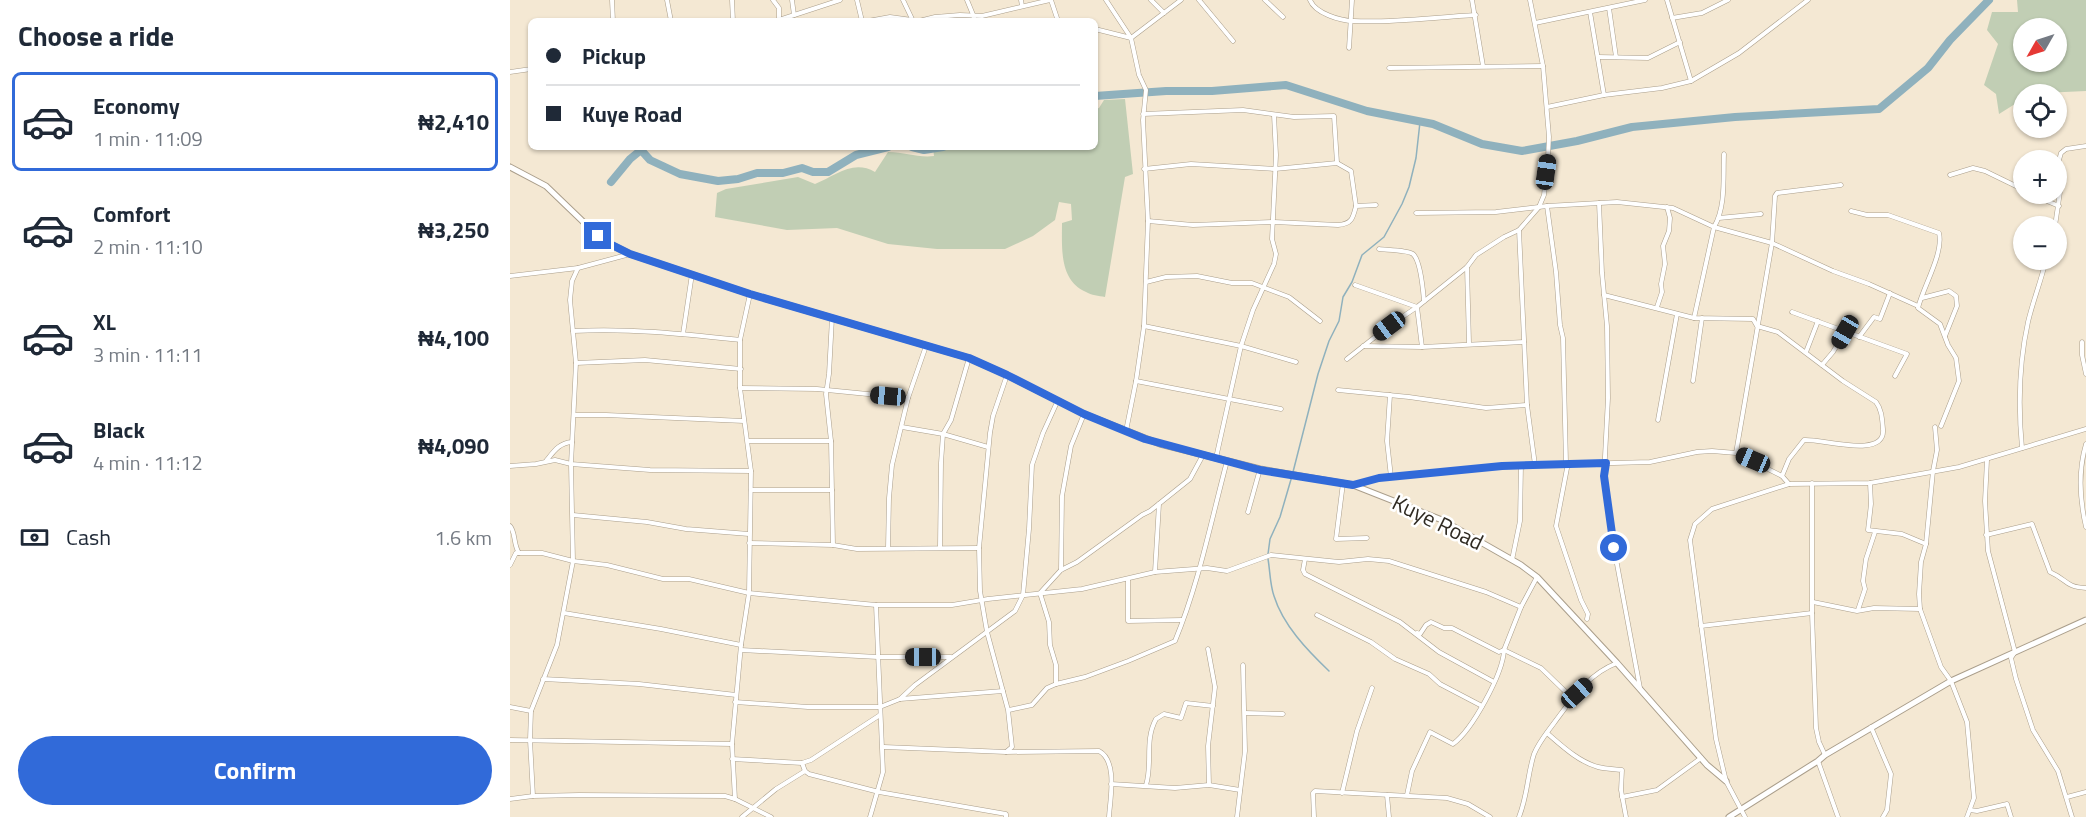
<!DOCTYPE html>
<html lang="en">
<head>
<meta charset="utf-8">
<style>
	body { margin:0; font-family:"Titillium Web",sans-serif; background:#f2f2f3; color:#1f2937; height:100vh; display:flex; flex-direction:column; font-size:22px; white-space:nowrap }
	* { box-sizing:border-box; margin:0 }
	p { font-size:20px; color:#747a83 }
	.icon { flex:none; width:33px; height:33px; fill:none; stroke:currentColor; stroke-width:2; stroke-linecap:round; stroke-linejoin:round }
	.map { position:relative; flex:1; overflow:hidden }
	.side { display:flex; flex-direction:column; background:#fff; width:510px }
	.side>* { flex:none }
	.guide { position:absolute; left:18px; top:18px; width:570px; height:132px; border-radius:9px; box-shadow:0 2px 4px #0004; display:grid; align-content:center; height:132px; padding:0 18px; background:#fff }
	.needle { width:39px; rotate:231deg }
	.tools { position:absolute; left:1503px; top:18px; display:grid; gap:12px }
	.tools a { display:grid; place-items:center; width:54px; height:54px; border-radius:50%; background:#fff; box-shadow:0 2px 4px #0004; font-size:30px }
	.end { position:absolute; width:27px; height:27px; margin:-14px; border:8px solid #316ad9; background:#fff; box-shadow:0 0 0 3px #fff }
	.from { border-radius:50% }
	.car { position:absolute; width:18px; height:36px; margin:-18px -9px; border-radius:8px; box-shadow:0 0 4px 2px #0007; background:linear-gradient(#222 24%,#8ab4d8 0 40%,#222 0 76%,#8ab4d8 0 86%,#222 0) }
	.guide b { display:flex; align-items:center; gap:21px; height:57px; font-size:22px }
	.guide b+b { border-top:2px solid #e0e1e3 }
	.guide i { width:15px; height:15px; background:#1f2937 }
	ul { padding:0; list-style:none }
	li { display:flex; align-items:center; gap:18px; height:99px; margin:0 12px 9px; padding:0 6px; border:3px solid transparent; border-radius:9px }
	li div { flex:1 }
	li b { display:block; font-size:22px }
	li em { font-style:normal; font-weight:700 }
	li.active { border-color:#316ad9 }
	li>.icon { width:54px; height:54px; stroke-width:1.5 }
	h2 { padding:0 18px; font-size:27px; line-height:72px }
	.pay { display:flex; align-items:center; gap:15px; height:66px; padding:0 18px; font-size:22px }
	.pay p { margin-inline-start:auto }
	.cta { display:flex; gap:12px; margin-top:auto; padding:12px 18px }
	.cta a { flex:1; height:69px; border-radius:36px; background:#316ad9; color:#fff; font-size:24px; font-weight:700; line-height:69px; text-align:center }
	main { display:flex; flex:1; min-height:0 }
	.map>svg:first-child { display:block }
	.green { fill:#c1ceb4; fill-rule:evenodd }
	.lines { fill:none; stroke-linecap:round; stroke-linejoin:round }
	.stream { stroke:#8fb1bd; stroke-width:1.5 }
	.river { stroke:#8fb1bd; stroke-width:8 }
	.street-casing { stroke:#aa9e8b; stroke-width:5 }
	.secondary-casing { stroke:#aa9e8b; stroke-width:7 }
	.street { stroke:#fff; stroke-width:4 }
	.secondary { stroke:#fff; stroke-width:5 }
	.route { stroke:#316ad9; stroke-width:8 }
	.labels { text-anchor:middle; stroke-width:5; stroke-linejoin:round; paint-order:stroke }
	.street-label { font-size:22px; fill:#302b23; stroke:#fff }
</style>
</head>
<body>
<main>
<section class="side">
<h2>Choose a ride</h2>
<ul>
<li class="active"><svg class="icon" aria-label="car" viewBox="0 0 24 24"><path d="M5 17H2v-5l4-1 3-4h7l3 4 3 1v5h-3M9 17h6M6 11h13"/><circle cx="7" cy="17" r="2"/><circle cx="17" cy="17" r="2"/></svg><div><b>Economy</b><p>1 min · 11:09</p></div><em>₦2,410</em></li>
<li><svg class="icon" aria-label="car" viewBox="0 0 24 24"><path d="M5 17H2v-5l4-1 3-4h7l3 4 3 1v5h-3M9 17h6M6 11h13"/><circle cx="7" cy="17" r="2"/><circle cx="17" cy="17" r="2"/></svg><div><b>Comfort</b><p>2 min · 11:10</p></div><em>₦3,250</em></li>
<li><svg class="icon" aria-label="car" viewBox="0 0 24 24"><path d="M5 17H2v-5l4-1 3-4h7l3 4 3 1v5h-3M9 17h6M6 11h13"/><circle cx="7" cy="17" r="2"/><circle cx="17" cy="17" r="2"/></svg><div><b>XL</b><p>3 min · 11:11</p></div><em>₦4,100</em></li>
<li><svg class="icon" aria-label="car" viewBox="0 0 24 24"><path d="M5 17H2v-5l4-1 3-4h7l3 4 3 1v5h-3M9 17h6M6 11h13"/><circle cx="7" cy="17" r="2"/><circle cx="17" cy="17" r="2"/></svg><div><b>Black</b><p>4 min · 11:12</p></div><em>₦4,090</em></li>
</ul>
<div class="pay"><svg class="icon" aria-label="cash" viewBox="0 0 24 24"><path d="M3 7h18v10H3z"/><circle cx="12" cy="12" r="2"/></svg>Cash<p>1.6 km</p></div>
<div class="cta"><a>Confirm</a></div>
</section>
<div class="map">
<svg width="1576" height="817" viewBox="0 0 1576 817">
	<rect width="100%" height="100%" fill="#f4e8d3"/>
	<!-- green -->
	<g class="green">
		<path d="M1507,0h69v91l-62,3 -1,5 -24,15 -3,-20 -12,-9 14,-41 -11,-14 5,-18h26zM1514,28h32v34h-32z"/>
		<path d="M615,99l8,75 -8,3 -20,120c-6,-1 -14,-2 -19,-5 -27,-12 -24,-44 -24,-69l10,-3 -1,-16 -12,-2 -4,18 -22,16 -28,13h-68l-49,-5 -51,-16 -50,2 -72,-13 2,-24 9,-4 72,-12 17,7c20,-8 38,-25 60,-12l13,-20c17,0 30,6 46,4l-1,-9h162v-38l4,-1 5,-8z"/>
	</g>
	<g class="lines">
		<!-- stream -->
		<g class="stream">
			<path d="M783,472l25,-98 11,-33 10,-20 4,-24 9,-15 10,-27 22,-18 18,-33 7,-17 7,-29 4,-36"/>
			<path d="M758,554l2,-15 10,-22 12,-41"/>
			<path d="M758,559c2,11 2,26 6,37 9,29 33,54 55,75"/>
		</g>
		<!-- river -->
		<g class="river">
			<path d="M585,96l71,-5h46l74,-6 81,26 66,13 49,20 40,7 55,-10 55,-14 103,-10 144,-8 49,-41 22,-28 39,-40"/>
			<path d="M402,147l12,3 19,-3"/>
			<path d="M101,182l19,-23 11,-9 9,10 30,14 38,7 20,-2 19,-6h26l19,-5 11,4h15l28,-17 32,-8"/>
		</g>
		<!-- street casing -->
		<g class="street-casing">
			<g id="street">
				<path d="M102,0l1,21"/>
				<path d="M157,0l4,21"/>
				<path d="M222,0l1,21"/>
				<path d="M263,0l6,8v12l61,-20"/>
				<path d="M282,0l2,15"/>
				<path d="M347,0l5,21"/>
				<path d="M393,0l10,21"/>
				<path d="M457,0l7,17 -1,4"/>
				<path d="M511,0l1,6"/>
				<path d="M541,0l7,21"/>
				<path d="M596,0l25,38 8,37 7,15 -3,30 5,101 -4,105 -8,55 -10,50"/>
				<path d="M641,0l13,13"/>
				<path d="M689,0l34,41"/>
				<path d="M755,0l18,17"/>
				<path d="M800,0c5,13 30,21 44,21 40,2 81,-4 122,-6"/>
				<path d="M962,0l11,66"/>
				<path d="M1020,0l13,66 6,71 -1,20 -4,38 -5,12 -20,23 8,175 8,60"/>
				<path d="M1157,0l24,81"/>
				<path d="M1099,8l7,49"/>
				<path d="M1080,12l14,83"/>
				<path d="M1162,18l30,-5 26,-13"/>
				<path d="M358,21l22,-4 22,3"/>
				<path d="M409,21l16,-4 25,-2 22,1 68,-16"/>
				<path d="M1025,23l110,-23"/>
				<path d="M585,29l36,9 50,-38"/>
				<path d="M839,48l3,-48"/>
				<path d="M1088,57l50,1 32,-16"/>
				<path d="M879,68l154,-2"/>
				<path d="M0,72l21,-3"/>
				<path d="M1037,107l57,-12 58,-7 29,-7 48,-28 69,-53"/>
				<path d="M633,114l100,-4 51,7 40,-1 3,47"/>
				<path d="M634,169l47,-5 84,5 62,-6 14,8 5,35"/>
				<path d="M1440,175l23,-7 12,3 39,19"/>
				<path d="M1520,194l29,12"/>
				<path d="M1089,203l3,70 5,53 1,72 -4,78 10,72 26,140"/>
				<path d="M1037,206l9,66 4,53 3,13 3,125"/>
				<path d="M1341,211l16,4h21l51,18c5,20 -16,54 -21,75l22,16 8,21 8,13 3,23 -18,45"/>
				<path d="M906,213l80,-1 51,-6 70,-4 56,6 41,19 58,16 61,28 36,13 49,22"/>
				<path d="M1209,218l42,-4"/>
				<path d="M638,221l45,4 81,-3 64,3c14,-1 15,-7 18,-19l20,-1"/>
				<path d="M1545,226l5,-34 -1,-32 2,-7 5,-4 20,-3"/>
				<path d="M869,249c7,1 29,1 34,5 8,7 10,36 11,47"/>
				<path d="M957,267l2,76"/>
				<path d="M0,276l68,-8"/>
				<path d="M636,282l20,-5 31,-1 35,7h20l37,14 31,24"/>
				<path d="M845,285l62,22 5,40"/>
				<path d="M1094,295l90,23 59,1 4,7 21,6 65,49 33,21c6,8 6,17 7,27 3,31 -63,9 -79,11l-15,19 -7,17"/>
				<path d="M1412,298l27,-7 7,5 1,10 -12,30"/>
				<path d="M1147,307l5,-15 -1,-8 4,-20 -2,-18 6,-15 1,-13 -3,-11"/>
				<path d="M1282,312l115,42 -12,22"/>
				<path d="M322,318l-3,56 -3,20 5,47 2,104"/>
				<path d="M1184,318l20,-91c12,-20 9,-49 10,-73"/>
				<path d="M634,326l97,20 55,16"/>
				<path d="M63,331c57,-3 111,3 167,9"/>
				<path d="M173,334l9,-60"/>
				<path d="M1349,337l15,-20 6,2 10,-26"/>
				<path d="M1572,342v13l4,19"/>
				<path d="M853,346l59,1 102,-5"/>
				<path d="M1296,352l12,-31"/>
				<path d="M837,359l42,-33 28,-19 50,-40 9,-12 28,-18 15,-7"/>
				<path d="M66,363l69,-3 96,9"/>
				<path d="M1312,365l11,-13 12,-20"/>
				<path d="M626,381l145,28"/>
				<path d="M1183,381l9,-63"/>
				<path d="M230,388l77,1 91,9"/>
				<path d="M828,390l71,7 77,11 41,-3"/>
				<path d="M880,395l-3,46 4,36"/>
				<path d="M64,415h32l138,6"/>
				<path d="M1148,420l19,-106"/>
				<path d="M392,427l41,7 45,13"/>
				<path d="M1425,427l2,23 -4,21 -7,73 -5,18 -2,32 1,15 21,58 10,14 16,41 7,76 -7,19"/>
				<path d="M238,441h83"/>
				<path d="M1576,444c-8,27 -6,57 0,83"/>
				<path d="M1512,448c-4,-42 -3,-85 6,-126 5,-21 13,-41 18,-62"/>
				<path d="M1226,453l36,-210 3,-47 2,-3 64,-8"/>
				<path d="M706,458l25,-112 12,-36 21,-46 2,-10 -4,-15 4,-84 -2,-40"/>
				<path d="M1477,460l-2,41 3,50 27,101 -4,6 5,21 17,51 25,41 14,46"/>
				<path d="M36,461c8,-10 13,-18 26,-19"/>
				<path d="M1058,463l-12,63 25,74 7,14 -1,5"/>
				<path d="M0,466l26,-2 19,-4 16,4 79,6 101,1"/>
				<path d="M833,483l-7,56 31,-1"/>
				<path d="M1302,483v130l4,115 3,14 6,13"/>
				<path d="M1360,483l1,21 -3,26 34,4 24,10"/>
				<path d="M843,485l26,-7 123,-12 148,-4 47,-10 15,-1 24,2 46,23 7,8"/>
				<path d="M241,490h81"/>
				<path d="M738,512l12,-43"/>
				<path d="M63,515l74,7 39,7 63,5"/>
				<path d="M0,526c6,7 3,18 9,27"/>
				<path d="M1476,535l46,-11 18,48c18,8 15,15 36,16"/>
				<path d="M239,543l84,2 24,4 122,-1"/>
				<path d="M430,547l1,-84 2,-29 8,-14 18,-62"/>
				<path d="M378,548l1,-50 3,-33 16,-67 18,-52"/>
				<path d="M795,559l-2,11 2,4 95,48 39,30 55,30"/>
				<path d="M1002,560l8,-39 1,-56"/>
				<path d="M0,565l6,-12h26l31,8 34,4 56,14h26l60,14 127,12h76l36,-6 94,-10 73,-17 52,-4 20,3 44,-16 68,7 29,-3 21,2 97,31 35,15"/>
				<path d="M551,570l1,-74 9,-50 13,-32"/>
				<path d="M645,572l4,-68"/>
				<path d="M618,579v42l54,-1"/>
				<path d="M1303,602l44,9 17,-3 46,1"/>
				<path d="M1348,610l7,-21 -2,-8 3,-22 9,-27"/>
				<path d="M54,613l97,16 80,16"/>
				<path d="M807,615l54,27 24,17 34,15 11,10 42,22"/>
				<path d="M1191,626l111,-13"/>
				<path d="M907,633l3,1 6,-9 5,-3 13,6h8l47,24 5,-2 37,18 31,30"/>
				<path d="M698,649l7,38 -7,59 1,39"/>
				<path d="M231,650l137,7h73"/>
				<path d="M33,679l96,5 97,11"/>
				<path d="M546,684v-19l-6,-20 -1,-23 -9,-29 21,-23 16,-8 65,-47 8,-4 40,-32 13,-24"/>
				<path d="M390,699l15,-14 100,-74 8,-16 6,-66 3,-64 11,-32 15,-33"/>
				<path d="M225,702l73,5h72l20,-8 103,-8"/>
				<path d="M0,707l21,4"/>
				<path d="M499,710l23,-5 15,-17 9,-4 29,-7 43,-16 47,-20c24,-58 36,-120 52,-180"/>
				<path d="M735,713l38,1"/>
				<path d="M1361,727l20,47 -4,36 -4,7"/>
				<path d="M1037,733c15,13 32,29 51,34 8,2 16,2 24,3l-1,20 5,27"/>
				<path d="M0,740l222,4"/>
				<path d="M374,747l122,5 93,-1c19,10 11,48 10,66"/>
				<path d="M496,752l6,-5 -4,-37 -21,-78 -7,-41 -1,-43 11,-115 3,-17 14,-41"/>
				<path d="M222,759l70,4 9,-3 69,-45"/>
				<path d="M1308,761l20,56"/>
				<path d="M292,763l3,8 4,3 70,18 127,22v3"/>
				<path d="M601,784l64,4 34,-3 31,5"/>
				<path d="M636,785c7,-22 -2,-44 10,-66l8,-5 17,4 5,-15 27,3"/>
				<path d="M832,793l15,-62 15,-43"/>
				<path d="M877,795l2,22"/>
				<path d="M897,795l5,-24 18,-39 23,12c19,-14 50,-70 51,-94l17,-43 16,-30"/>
				<path d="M23,796l-3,-56 1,-29 26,-66 16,-84 -2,-97 5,-101 -6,-63 2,-19 6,-13 52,-14"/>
				<path d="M1112,797l35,-7 44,-32"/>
				<path d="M1557,797l19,-5"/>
				<path d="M0,799l23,-3 46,-1 146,1 10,3 36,18"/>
				<path d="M225,799l-3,-55 9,-99 8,-52 2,-122 -11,-83v-48l10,-46"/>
				<path d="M1460,810l7,1 30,-7 4,13"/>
				<path d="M232,817l34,-28 29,-18"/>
				<path d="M360,817l13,-45 -7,-167"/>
				<path d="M727,817l8,-66 -2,-86"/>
				<path d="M804,817l-1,-24 2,-2 132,7 21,6 22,13"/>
				<path d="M1009,817c9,-23 8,-41 15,-63 5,-12 12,-20 20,-31 18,-24 34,-49 63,-60"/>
				<path d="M1235,817l-19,-36 -10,-42 -26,-199 5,-16 17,-15 77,-25 81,-1 89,-16 127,-38"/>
			</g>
		</g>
		<!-- secondary casing -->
		<g class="secondary-casing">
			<g id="secondary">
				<path d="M0,167l36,19 52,50 10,7 22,11 120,40 219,64 38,17 77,39 76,30 100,25 93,16 89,35 79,45 16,12 80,86 90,102 19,16"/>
				<path d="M1219,817l89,-56 7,-6 126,-74 135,-61"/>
			</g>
		</g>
		<!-- street -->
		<use href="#street" class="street"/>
		<!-- secondary -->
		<use href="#secondary" class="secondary"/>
	</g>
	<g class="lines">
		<!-- route -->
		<path class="route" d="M88,236l10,7 22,11 120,40 219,64 38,17 77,39 61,25 115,31 93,15 26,-7 123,-12 104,-3 -2,13 10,72"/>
	</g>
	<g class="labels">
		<!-- street labels -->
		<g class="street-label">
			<text transform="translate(928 522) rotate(26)" y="8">Kuye Road</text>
		</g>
	</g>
</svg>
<div class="tools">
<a><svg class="needle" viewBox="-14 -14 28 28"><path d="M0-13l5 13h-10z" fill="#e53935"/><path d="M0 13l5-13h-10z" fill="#747a83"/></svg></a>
<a><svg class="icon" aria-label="locate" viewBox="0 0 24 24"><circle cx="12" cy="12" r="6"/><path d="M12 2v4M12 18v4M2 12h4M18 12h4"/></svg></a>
<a>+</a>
<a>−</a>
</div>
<i class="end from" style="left:1104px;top:548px"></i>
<i class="end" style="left:88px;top:236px"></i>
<i class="car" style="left:1036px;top:172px;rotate:8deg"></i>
<i class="car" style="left:879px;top:326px;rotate:233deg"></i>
<i class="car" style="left:1335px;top:332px;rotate:210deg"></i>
<i class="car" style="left:378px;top:396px;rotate:275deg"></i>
<i class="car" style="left:1243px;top:460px;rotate:293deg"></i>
<i class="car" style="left:413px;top:657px;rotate:270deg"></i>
<i class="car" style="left:1067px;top:693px;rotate:48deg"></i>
<div class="guide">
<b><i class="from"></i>Pickup</b>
<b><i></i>Kuye Road</b>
</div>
</div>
</main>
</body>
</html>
